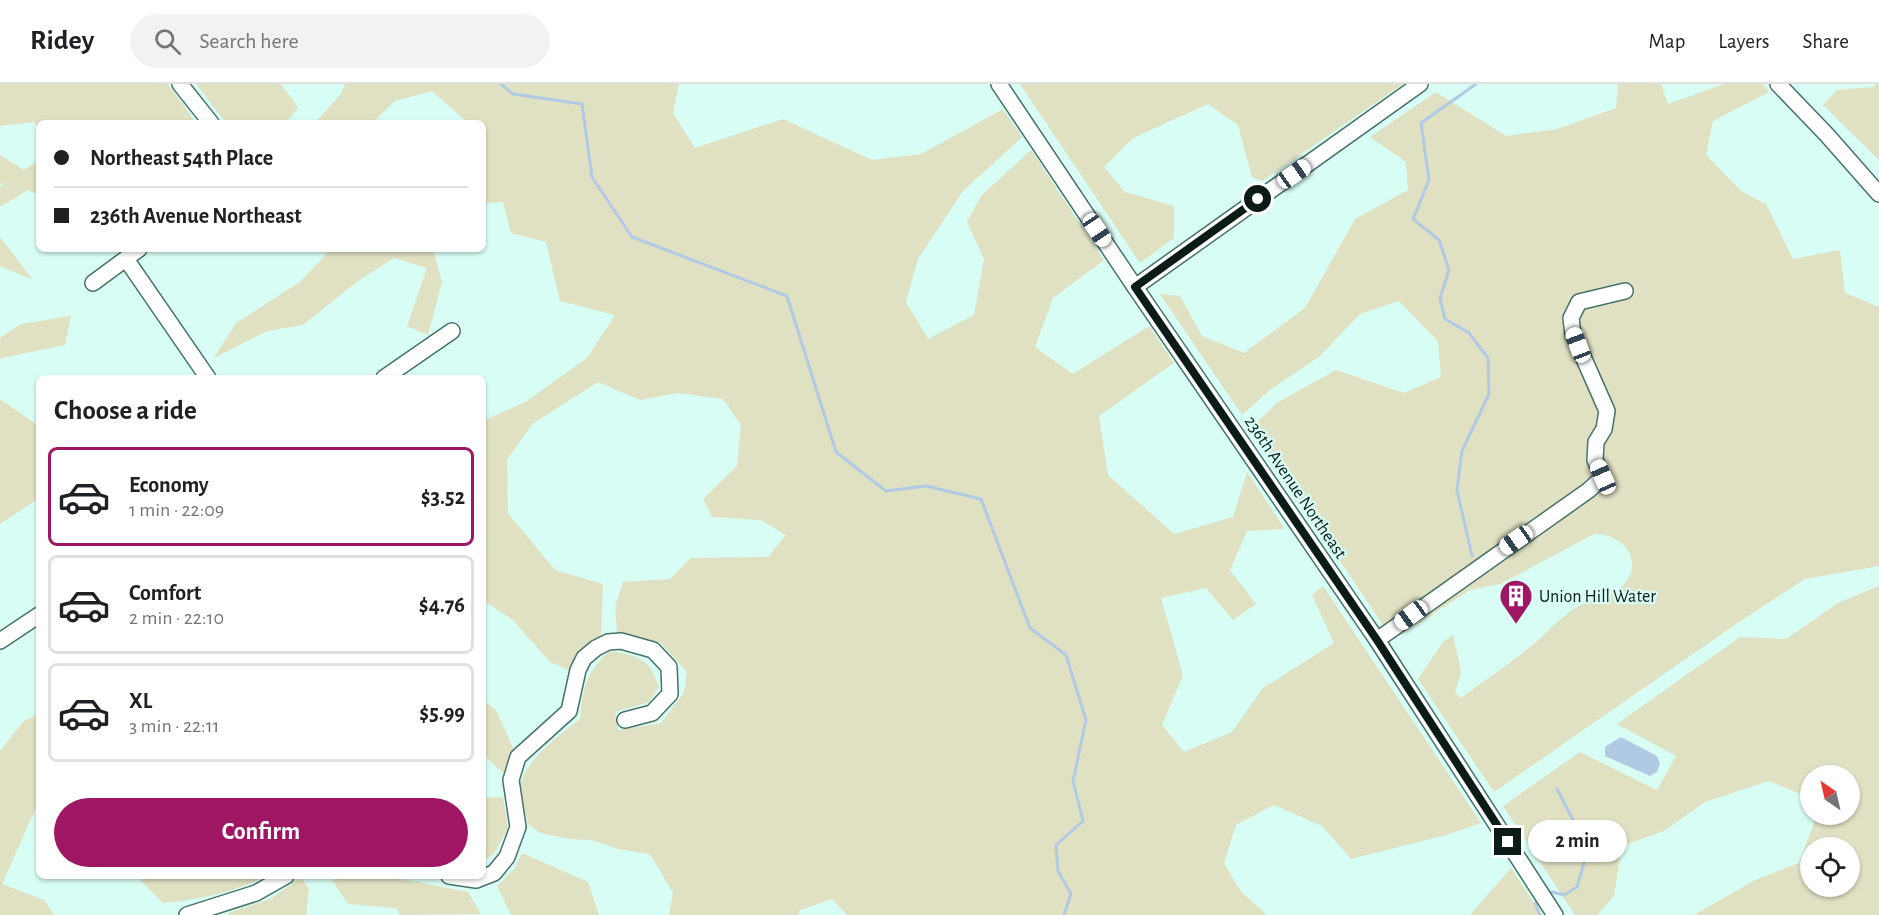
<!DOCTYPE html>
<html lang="en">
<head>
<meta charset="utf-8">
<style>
	body { margin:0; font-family:"Alegreya Sans",sans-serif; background:#f2f2f2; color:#202124; height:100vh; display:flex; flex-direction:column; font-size:22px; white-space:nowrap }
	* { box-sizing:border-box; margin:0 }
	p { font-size:20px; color:#757577 }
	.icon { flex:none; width:33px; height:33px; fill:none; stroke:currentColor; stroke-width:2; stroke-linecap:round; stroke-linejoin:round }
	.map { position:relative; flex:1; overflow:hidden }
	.side { position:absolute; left:36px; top:291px; width:450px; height:504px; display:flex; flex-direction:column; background:#fff; border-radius:9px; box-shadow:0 2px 4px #0004 }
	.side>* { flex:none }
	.top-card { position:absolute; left:36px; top:36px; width:450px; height:132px; border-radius:9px; box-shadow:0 2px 4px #0004; display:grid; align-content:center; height:132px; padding:0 18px; background:#fff }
	.needle { width:39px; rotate:326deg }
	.controls { position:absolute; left:1800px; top:681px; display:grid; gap:12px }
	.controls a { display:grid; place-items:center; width:60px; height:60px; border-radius:50%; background:#fff; box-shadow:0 2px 4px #0004; font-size:30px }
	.end { position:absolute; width:27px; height:27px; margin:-14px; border:8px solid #0a1b18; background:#fff; box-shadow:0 0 0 3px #fff }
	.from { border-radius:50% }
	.bubble { position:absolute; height:42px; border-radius:21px; background:#fff; box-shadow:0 2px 4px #0004; font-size:20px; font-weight:600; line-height:42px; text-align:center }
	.car { position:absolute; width:18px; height:36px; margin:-18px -9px; border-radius:8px; box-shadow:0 0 4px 2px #0007; background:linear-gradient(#fff 24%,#345 0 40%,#fff 0 76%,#345 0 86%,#fff 0) }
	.top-card b { display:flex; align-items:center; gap:21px; height:57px; font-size:22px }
	.top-card b+b { border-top:2px solid #e0e0e0 }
	.top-card i { width:15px; height:15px; background:#202124 }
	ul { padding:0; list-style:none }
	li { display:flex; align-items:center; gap:18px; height:99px; margin:0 12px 9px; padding:0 6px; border:3px solid #e0e0e0; border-radius:9px }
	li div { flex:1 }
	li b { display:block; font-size:22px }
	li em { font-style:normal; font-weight:600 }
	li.on { border-color:#9f1663 }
	li>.icon { width:54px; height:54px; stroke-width:1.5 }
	h2 { padding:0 18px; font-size:27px; line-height:72px }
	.cta { display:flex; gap:12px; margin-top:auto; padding:12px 18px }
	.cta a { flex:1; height:69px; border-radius:36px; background:#9f1663; color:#fff; font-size:24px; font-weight:600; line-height:69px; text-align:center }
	header { display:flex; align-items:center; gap:36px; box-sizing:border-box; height:84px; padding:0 30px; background:#fff; border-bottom:2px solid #e0e0e0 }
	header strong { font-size:28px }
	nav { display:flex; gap:33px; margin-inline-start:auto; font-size:21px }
	.search { width:420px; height:54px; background:#f2f2f2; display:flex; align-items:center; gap:15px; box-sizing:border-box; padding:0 21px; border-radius:33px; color:#757577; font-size:22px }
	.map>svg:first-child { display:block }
	.green { fill:#e0e0c3; fill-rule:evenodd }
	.water { fill:#b1cae3 }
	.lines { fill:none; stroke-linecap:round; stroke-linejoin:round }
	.stream { stroke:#b1cae3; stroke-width:3 }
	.minor-casing { stroke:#477268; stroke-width:18 }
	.minor { stroke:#fff; stroke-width:15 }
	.route { stroke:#0a1b18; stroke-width:8 }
	.labels { text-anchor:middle; stroke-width:4.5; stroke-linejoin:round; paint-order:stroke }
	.street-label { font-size:18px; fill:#0a1b18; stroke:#d8fdf4 }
	.poi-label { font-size:18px; fill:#0a1b18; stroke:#d8fdf4; text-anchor:start }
</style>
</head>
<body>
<header>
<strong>Ridey</strong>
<div class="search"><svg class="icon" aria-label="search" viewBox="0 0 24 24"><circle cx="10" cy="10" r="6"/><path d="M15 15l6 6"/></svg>Search here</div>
<nav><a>Map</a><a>Layers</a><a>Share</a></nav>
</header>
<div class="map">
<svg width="1879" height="831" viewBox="0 0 1879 831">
	<rect width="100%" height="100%" fill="#d8fdf4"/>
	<!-- green -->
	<g class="green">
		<path d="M0,0h168l28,39h-157v4l-5,-5 -34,4z"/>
		<path d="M196,0h85l17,23 -12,16h-60z"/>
		<path d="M345,0h334l-6,29 22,35 88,-29 89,41 49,-6 82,-45 19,28 -59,54 -45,68 -12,43 22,37 46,-24 10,-56 -17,-37 14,-26 50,-46 73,110 -51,38 -18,49 38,27 76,-48 25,37 -75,53 9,59 66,59 59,-17 14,-45 38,57 -38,2 -17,39 26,34 -23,16 -27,-32 -45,10 22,77 -21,50 22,27 48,-20 31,-44 71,-45 -22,-48 11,-9 158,237 -35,12 -95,24 -29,-33 -48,-21 -38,20 -12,38 17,29 26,23h-420l-15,-16 -32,11 -2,5h-129l4,-22 -23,-39 -32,-5 -26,-9 -23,-1 -29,-6 -12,-9c-2,-11 -8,-27 -7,-38 3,-27 40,-51 59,-67 3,-33 5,-44 29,-68 29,5 40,6 50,36l-10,15 -34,10 3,18 43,-7 23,-31 3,-20 -26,-29 -44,-11 -2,-25 8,-25 47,-3 21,-21 77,-1 18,-22 -25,-15 -49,-3 -9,-18 34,-33 4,-41 -18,-26 -45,-6 -38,7 -42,-18 -66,42 -25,36 1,53 47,57 48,14 -2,52 -21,13 -11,21 -19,-8 -37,-42 -30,-20v-179l44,-20 60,-43 28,-43 -55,-14 -14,-59 -35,-9 -8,-31 -20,1v-80h-15l-36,-32 -37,10 -23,22h-57l26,-29z"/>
		<path d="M1020,0h383l-141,97 -10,-4 -14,-52 -30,-21 -75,34 -29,29 21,25 49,14v32l-34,25z"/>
		<path d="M1618,0h43l7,20 56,-20h39l6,8 -56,29 -7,34 35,36 25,13 27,55 47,-9 5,43 34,14v259l-74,13 -69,45 -242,168 -76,-113 25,-37 10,-7 8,37 -6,20 6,6c24,-18 51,-36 74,-55 13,-11 27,-28 42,-36 15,-8 38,-10 49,-25 18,-25 -6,-49 -32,-48l-94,50 -30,6 -77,50 -142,-212 27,-26 58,-32 68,23 37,-16 -3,-36 -39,-40 -39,13 -40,42 -50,34 -28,25 -82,-121 20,2 22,40 42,17 61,-45 50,-89 53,-29 -2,-28 -36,-25 66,-45 70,44 51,-7 59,-21z"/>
		<path d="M1876,0h3v76l-56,-55 14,-15 36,-3z"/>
		<path d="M0,71l24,15 15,-10v35l-11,-5 -28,17v-20l3,-3 -3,-1z"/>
		<path d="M0,153l33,43 -33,-14z"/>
		<path d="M331,165h102l9,33 -14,53 -21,-9 20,-58 -33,-10 -36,23 -55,44 -36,6 -53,27 22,-35 64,-41z"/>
		<path d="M71,232l-6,29 -64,13 -1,3v-23l21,-14z"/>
		<path d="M0,315l39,27v72l-39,26z"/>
		<path d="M1879,502v329h-185l61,-35 44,-17 18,-48 33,-1v-38h-40v22l-41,-17 -64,21 -41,29 -42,15 -8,50 -17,19h-22l-72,-109 77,-54 77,38 19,-34 -59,-32 123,-87 46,2 52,-36zM1810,764h40v38h-40z"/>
		<path d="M483,616l13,10 17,38 -9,26 -21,-20z"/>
		<path d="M39,630v87l-37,83 42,16 10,15h-54v-164l24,-30z"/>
		<path d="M503,713l5,31 -14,26 -11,7v-63z"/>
		<path d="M522,769l66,29 11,33h-88l-14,-29 17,-17z"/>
		<path d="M1511,784l31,47h-72z"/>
		<path d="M136,792h130c-32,17 -67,23 -103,27z"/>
		<path d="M344,792h42l82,16 13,22 -81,1 -4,-7 -48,-4 -16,-24z"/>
		<path d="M301,793l8,12 -3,26h-77l-1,-2 44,-15z"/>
	</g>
	<!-- water -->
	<path class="water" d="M1621,653l36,19 3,7 -3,9 -7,4 -45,-20v-9z"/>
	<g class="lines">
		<!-- stream -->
		<g class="stream">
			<path d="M501,0l12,10 69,10 10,73 40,60 155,59 49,156 50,39 40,-5 55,13 49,129 36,27 20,65 -13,61 10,40 -27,24 2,26 13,23 -7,21"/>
			<path d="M1472,472l-15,-66 5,-39 27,-57 -1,-36 -19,-25 -24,-14 -5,-21 9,-28 -10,-30 -26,-21 16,-39 -8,-57 55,-39"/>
			<path d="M1552,808l12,3 13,-8 11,-38 -31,-60"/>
			<path d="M1535,819l5,12"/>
		</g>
		<!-- minor casing -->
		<g class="minor-casing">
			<g id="minor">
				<path d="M180,0l31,39"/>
				<path d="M999,0l136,203 242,353 178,275"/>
				<path d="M1778,0l49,51 52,59"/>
				<path d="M126,175l82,119"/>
				<path d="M93,199l46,-34"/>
				<path d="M1135,203l285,-203"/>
				<path d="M384,294l68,-47"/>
				<path d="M1377,556l212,-150 14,-13 -8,-17 1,-18 8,-13 3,-18 -34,-77 -2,-16 8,-16 46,-11"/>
				<path d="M0,557l39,-26"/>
				<path d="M449,792l27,4 18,-7 13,-16 11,-30 -7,-47 7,-23 51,-46 9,-41 6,-12 12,-10 12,-6 13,-1 32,9 16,17 1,27 -18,19 -27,7"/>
				<path d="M187,831l69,-22 30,-17"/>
			</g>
		</g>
		<!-- minor -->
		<use href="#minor" class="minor"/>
	</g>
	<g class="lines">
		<!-- route -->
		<path class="route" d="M1258,115l-123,88 242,353 131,202"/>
	</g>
	<!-- icons -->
	<defs>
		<g id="building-pin" transform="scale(1.725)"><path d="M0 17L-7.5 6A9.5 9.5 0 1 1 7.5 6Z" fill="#9f1663" stroke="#d8fdf4"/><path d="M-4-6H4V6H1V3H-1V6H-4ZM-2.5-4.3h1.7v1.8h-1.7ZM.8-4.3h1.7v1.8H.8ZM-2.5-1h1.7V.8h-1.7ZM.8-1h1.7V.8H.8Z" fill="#fff"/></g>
	</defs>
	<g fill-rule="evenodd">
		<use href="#building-pin" x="1516" y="512"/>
	</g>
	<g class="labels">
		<!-- street labels -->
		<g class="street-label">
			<text transform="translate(1296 403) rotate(56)" y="6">236th Avenue Northeast</text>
		</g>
		<!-- poi labels -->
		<g class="poi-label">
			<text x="1539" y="518">Union Hill Water</text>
		</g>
	</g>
</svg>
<div class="controls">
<a><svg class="needle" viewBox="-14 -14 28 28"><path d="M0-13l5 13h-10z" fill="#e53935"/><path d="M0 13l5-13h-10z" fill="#757577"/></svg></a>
<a><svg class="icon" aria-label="locate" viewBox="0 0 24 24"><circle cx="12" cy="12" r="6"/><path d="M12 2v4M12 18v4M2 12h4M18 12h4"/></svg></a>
</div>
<i class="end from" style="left:1258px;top:115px"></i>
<i class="end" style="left:1508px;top:758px"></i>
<div class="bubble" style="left:1528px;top:736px;width:99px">2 min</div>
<i class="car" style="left:1294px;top:90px;rotate:55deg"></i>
<i class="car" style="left:1097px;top:146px;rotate:146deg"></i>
<i class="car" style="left:1578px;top:261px;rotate:339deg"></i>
<i class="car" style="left:1603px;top:393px;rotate:336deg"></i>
<i class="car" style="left:1516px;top:456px;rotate:235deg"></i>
<i class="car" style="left:1411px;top:531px;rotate:234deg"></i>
<div class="top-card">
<b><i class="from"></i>Northeast 54th Place</b>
<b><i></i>236th Avenue Northeast</b>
</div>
<section class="side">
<h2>Choose a ride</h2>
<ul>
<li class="on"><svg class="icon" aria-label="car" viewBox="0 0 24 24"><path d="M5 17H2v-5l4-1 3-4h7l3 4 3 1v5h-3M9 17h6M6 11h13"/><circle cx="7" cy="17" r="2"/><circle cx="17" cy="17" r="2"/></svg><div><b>Economy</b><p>1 min · 22:09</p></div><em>$3.52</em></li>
<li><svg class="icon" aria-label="car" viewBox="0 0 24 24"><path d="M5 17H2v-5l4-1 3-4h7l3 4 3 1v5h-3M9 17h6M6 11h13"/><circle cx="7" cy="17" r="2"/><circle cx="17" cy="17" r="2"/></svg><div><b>Comfort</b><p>2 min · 22:10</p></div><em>$4.76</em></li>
<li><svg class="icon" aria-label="car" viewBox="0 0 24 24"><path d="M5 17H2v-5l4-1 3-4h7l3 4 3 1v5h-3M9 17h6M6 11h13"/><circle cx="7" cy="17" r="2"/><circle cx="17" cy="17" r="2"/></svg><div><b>XL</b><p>3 min · 22:11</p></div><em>$5.99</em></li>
</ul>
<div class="cta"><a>Confirm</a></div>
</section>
</div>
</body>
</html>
